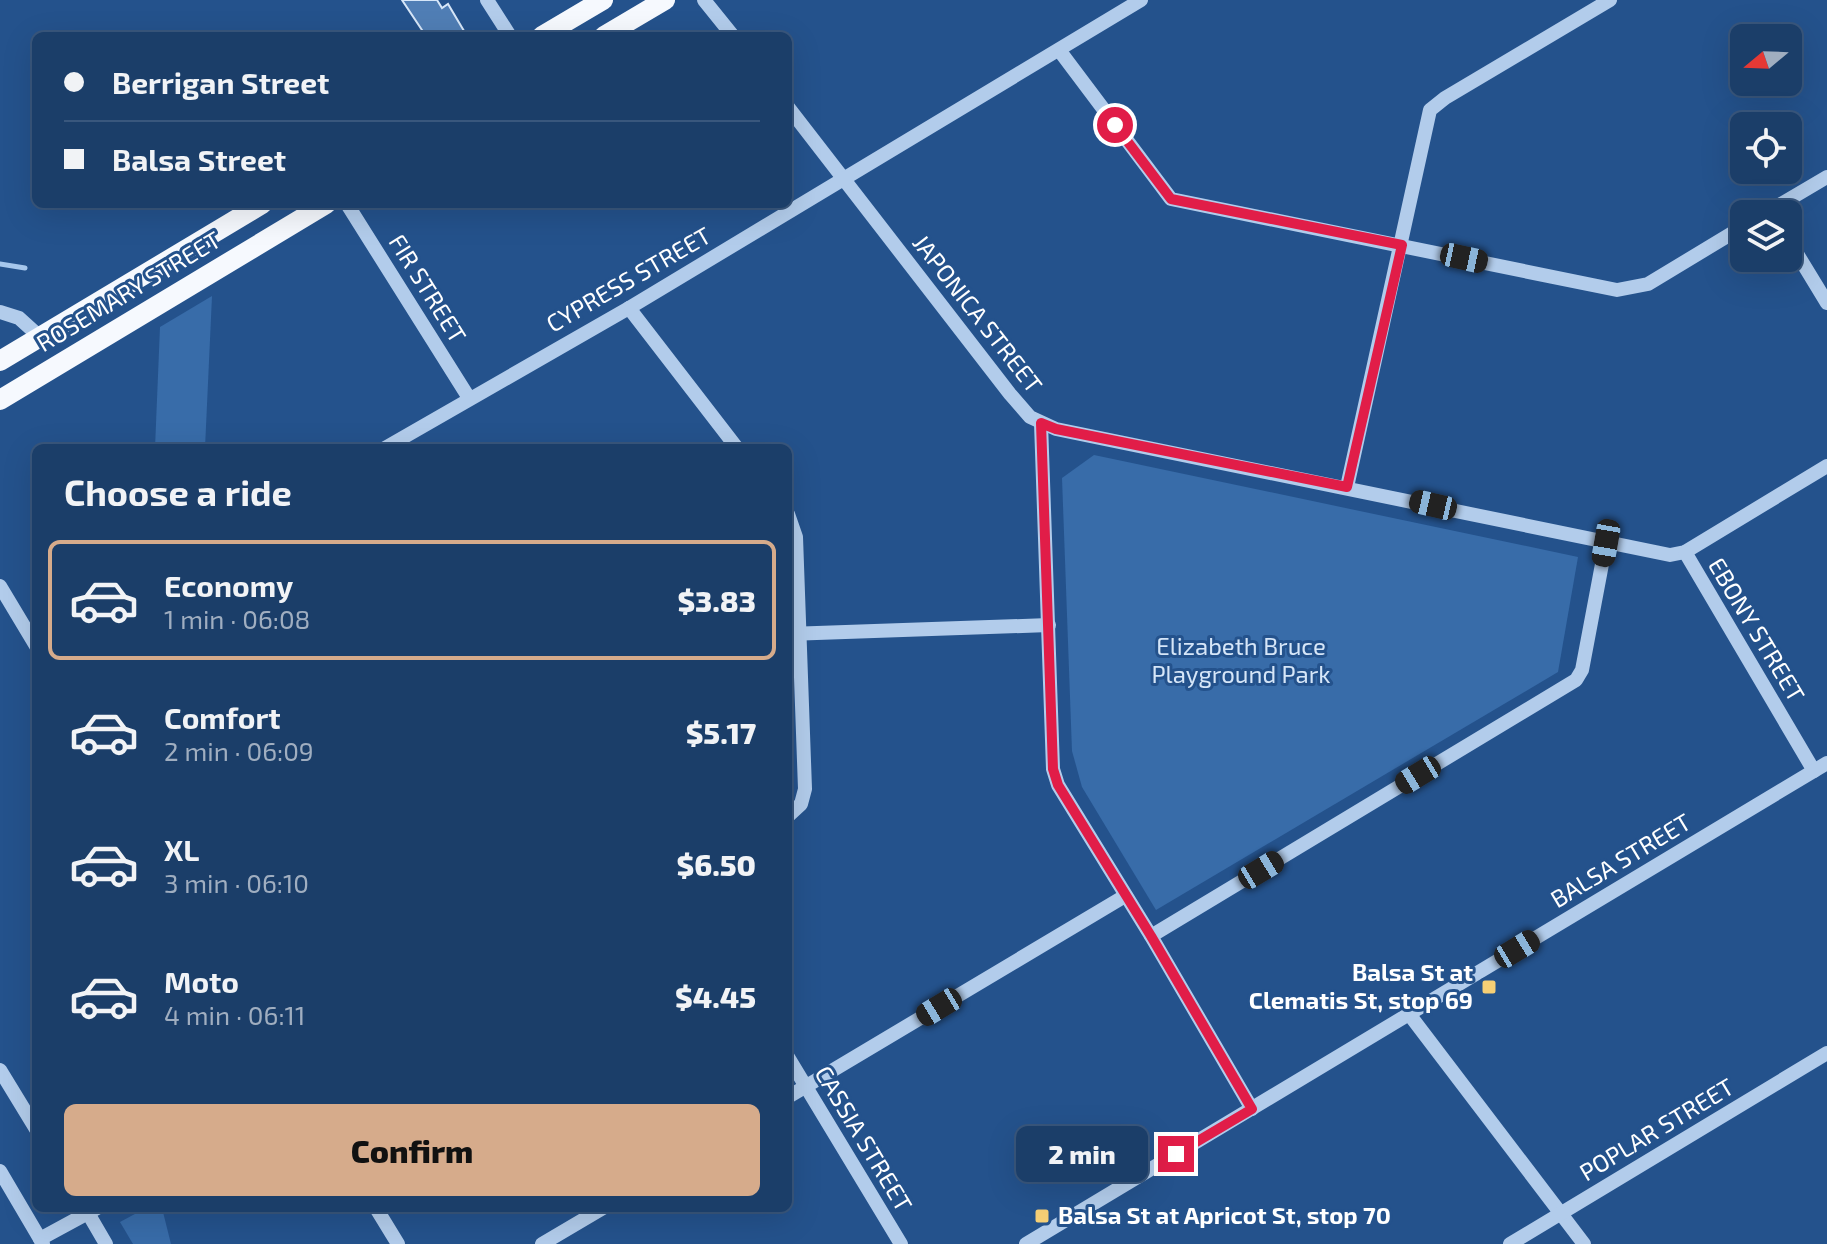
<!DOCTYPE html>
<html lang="en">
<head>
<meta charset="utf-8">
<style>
	body { margin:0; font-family:"Exo 2",sans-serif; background:#284971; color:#f1f3f6; height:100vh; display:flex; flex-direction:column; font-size:30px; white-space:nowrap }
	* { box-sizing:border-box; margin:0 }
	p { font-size:26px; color:#a0aec0 }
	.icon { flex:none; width:44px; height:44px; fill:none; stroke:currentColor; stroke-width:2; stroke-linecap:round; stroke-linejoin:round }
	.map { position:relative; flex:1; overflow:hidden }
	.drawer { position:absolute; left:32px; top:444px; width:760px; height:768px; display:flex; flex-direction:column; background:#1b3e69; border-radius:12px; box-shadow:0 8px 32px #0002,0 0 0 2px #39577d }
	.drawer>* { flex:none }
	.top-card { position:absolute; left:32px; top:32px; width:760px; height:176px; border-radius:12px; box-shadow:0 8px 32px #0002,0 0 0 2px #39577d; display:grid; align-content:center; height:176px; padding:0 32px; background:#1b3e69 }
	.needle { width:52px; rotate:251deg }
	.buttons { position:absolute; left:1730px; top:24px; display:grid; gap:16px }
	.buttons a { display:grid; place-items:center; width:72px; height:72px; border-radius:12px; background:#1b3e69; box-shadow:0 8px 32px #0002,0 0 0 2px #39577d; font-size:40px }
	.end { position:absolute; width:36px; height:36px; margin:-18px; border:10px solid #e11d48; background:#fff; box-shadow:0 0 0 4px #fff }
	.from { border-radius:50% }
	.bubble { position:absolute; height:56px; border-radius:12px; background:#1b3e69; box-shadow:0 8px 32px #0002,0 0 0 2px #39577d; font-size:26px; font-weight:800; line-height:56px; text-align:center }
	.car { position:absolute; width:24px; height:48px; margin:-24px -12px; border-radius:10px; box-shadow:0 0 6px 2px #0007; background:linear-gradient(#222 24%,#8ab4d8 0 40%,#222 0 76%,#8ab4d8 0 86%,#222 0) }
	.top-card b { display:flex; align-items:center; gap:28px; height:76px; font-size:30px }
	.top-card b+b { border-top:2px solid #39577d }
	.top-card i { width:20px; height:20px; background:#f1f3f6 }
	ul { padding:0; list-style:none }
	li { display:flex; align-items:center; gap:24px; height:120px; margin:0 16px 12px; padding:0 16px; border:4px solid transparent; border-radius:12px }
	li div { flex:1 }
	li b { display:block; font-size:30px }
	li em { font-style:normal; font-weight:800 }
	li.active { border-color:#d6ab8b }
	li>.icon { width:72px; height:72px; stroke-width:1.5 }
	h2 { padding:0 32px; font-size:36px; line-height:96px }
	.button { display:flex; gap:16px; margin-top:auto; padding:16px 32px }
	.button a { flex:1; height:92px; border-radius:12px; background:#d6ab8b; color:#111; font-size:32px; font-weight:800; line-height:92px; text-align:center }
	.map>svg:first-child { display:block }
	.green { fill:#386ca9 }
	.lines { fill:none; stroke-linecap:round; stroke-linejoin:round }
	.stream { stroke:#a6c7ec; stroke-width:5 }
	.building { fill:#507eb5; stroke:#d6e6f8; stroke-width:2 }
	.minor { stroke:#b2cceb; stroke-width:14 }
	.major { stroke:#f6f9fe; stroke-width:20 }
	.route { stroke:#e11d48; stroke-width:10 }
	.poi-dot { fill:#f6cf75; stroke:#24528c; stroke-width:3 }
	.labels { text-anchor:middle; stroke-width:6; stroke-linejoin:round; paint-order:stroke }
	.street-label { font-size:24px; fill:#fff; stroke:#24528c }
	.park-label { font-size:24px; fill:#d6e6f8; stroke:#24528c }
	.poi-label { font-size:24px; font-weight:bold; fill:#fff; stroke:#24528c; text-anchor:end }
</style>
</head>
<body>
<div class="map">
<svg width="1827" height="1244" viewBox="0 0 1827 1244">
	<rect width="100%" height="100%" fill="#24528c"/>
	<!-- green -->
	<g class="green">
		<path d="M212,296l-7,152h-50l5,-121z"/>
		<path d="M1094,455l484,102 -20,115 -402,238 -74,-123 -10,-36 -10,-273z"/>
		<path d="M146,1208h16l9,36h-38l-13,-22z"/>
	</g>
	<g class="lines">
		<!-- stream -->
		<path class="stream" d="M0,264l25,4"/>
	</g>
	<!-- building -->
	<path class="building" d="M402,0h35l5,8 6,-4 19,32h-41z"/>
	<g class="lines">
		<!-- minor -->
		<g class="minor">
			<path d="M487,0l23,36"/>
			<path d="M704,0l29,36"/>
			<path d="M1059,50l112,149 446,91 31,-6 96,-58"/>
			<path d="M788,107l222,287 20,23 26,12 614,126 15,-3 142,-86"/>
			<path d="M347,204l122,194"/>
			<path d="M1764,214l63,-37"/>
			<path d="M1788,239l39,64"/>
			<path d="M629,308l108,140"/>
			<path d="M0,312l19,6 21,19"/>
			<path d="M1041,423l12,346 5,16 93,151 101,173"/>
			<path d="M385,448l244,-140 512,-308"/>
			<path d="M1347,487l83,-377 15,-12 165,-98"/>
			<path d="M788,514l8,23 9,252 -4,15 -13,12"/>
			<path d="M1685,552l129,219"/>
			<path d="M0,586l36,60"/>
			<path d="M788,634l261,-9"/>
			<path d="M1151,936l425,-256 6,-10 24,-127"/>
			<path d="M1409,1014l175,230"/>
			<path d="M788,1057l113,187"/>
			<path d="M0,1070l36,59"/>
			<path d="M788,1097l337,-201"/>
			<path d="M0,1171l43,73"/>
			<path d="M85,1208l21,36"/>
			<path d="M376,1208l22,36"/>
			<path d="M40,1239l57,-31"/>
			<path d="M542,1244l61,-36"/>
			<path d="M1026,1244l801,-481"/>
			<path d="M1510,1244l317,-191"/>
		</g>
		<!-- major -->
		<g class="major">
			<path d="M542,36l61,-36"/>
			<path d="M604,36l61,-36"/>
			<path d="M0,361l262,-157"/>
			<path d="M0,400l326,-196"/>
		</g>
	</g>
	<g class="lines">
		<!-- route -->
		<path class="route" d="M1115,125l56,74 231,46 -55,242 -291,-58 -15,-6 12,346 5,16 93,151 101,173 -76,45"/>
	</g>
	<!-- markers -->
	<g class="poi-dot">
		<rect x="1481" y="979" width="16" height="16" rx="4"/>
		<rect x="1034" y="1208" width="16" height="16" rx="4"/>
	</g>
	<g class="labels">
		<!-- street labels -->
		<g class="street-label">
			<text transform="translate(629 280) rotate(-30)" y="8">CYPRESS STREET</text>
			<text transform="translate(427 289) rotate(58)" y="8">FIR STREET</text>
			<text transform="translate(129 292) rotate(-31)" y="8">ROSEMARY STREET</text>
			<text transform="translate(977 314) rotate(52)" y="8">JAPONICA STREET</text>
			<text transform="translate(1756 630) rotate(59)" y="8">EBONY STREET</text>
			<text transform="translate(1621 861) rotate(-31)" y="8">BALSA STREET</text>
			<text transform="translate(1657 1130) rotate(-31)" y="8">POPLAR STREET</text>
			<text transform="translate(863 1139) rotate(59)" y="8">CASSIA STREET</text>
		</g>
		<!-- park labels -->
		<g class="park-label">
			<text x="1241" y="655">Elizabeth Bruce<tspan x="1241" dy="28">Playground Park</tspan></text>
		</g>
		<!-- poi labels -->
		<g class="poi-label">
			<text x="1473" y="981">Balsa St at<tspan x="1473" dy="28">Clematis St, stop 69</tspan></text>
			<text x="1058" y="1224" text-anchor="start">Balsa St at Apricot St, stop 70</text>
		</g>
	</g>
</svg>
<div class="buttons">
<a><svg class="needle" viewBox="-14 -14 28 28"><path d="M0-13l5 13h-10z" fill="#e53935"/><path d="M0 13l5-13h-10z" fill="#a0aec0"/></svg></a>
<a><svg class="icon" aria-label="locate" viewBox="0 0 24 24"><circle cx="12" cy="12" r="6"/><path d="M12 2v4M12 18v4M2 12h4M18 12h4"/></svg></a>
<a><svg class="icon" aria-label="layers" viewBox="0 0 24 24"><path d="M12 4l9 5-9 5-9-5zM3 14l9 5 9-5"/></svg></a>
</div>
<i class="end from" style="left:1115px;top:125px"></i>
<i class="end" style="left:1176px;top:1154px"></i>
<div class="bubble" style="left:1016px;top:1126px;width:132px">2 min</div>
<i class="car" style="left:1464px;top:258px;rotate:102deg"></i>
<i class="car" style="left:1433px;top:505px;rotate:283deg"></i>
<i class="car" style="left:1606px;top:543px;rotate:190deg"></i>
<i class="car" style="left:1418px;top:775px;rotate:239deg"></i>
<i class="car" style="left:1261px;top:870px;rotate:59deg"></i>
<i class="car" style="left:1517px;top:949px;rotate:59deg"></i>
<i class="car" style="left:939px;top:1007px;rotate:239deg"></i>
<div class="top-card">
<b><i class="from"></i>Berrigan Street</b>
<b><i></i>Balsa Street</b>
</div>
<section class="drawer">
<h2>Choose a ride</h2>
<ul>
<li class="active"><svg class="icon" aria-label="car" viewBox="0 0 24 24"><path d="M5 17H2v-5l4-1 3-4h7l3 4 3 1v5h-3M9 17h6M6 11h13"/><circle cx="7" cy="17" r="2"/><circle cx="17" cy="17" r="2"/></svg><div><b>Economy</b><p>1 min · 06:08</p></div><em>$3.83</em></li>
<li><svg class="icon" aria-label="car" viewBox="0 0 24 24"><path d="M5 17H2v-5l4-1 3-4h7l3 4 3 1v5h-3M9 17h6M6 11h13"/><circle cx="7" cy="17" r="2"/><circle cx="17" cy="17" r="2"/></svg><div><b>Comfort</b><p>2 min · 06:09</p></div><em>$5.17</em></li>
<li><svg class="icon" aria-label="car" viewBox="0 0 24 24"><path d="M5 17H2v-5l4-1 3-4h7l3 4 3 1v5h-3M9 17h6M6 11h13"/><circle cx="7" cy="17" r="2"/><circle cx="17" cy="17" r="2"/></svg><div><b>XL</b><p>3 min · 06:10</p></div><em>$6.50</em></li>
<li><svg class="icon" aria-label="car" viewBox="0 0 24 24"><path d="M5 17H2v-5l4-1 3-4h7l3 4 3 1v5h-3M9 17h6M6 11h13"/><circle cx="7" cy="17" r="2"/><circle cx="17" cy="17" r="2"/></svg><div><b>Moto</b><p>4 min · 06:11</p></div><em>$4.45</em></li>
</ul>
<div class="button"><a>Confirm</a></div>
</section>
</div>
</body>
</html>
